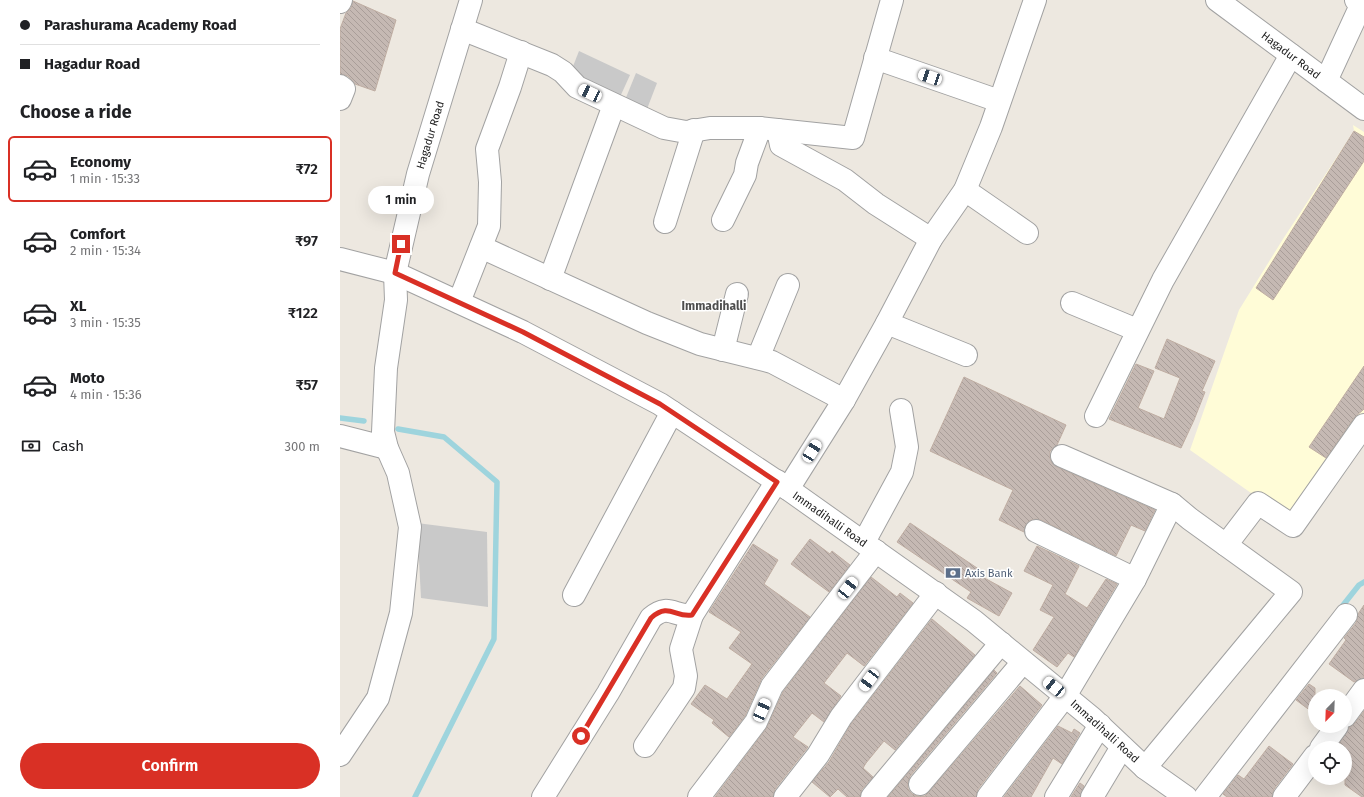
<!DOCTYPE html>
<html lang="en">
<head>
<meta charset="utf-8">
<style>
	body { margin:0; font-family:"Fira Sans",sans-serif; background:#f6f6f6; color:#202124; height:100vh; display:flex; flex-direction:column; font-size:15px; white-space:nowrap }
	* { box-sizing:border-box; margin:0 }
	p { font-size:13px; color:#757577 }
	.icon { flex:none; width:22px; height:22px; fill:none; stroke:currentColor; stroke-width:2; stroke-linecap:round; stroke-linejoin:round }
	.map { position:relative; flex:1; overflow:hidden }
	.drawer { display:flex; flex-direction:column; background:#fff; width:340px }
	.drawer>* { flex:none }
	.banner { display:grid; align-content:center; height:88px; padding:0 20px; background:#fff }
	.needle { width:26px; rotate:203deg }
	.fabs { position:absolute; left:968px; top:689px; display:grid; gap:8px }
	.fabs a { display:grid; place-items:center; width:44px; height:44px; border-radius:50%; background:#fff; box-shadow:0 4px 16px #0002; font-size:20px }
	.end { position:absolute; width:18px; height:18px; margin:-9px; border:5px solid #d93025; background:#fff; box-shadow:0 0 0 2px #fff }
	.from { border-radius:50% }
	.bubble { position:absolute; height:28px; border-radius:14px; background:#fff; box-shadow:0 4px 16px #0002; font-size:13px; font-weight:600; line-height:28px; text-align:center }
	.car { position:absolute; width:12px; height:24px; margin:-12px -6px; border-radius:5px; box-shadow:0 0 3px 1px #0007; background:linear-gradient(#fff 24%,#345 0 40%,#fff 0 76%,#345 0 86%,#fff 0) }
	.banner b { display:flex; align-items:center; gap:14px; height:38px; font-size:15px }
	.banner b+b { border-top:1px solid #e0e0e0 }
	.banner i { width:10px; height:10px; background:#202124 }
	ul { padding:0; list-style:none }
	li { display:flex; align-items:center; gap:12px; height:66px; margin:0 8px 6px; padding:0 12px; border:2px solid transparent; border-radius:6px }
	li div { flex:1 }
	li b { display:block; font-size:15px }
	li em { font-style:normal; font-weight:600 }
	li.current { border-color:#d93025 }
	li>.icon { width:36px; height:36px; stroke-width:1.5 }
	h2 { padding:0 20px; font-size:18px; line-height:48px }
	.pay { display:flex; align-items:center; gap:10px; height:44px; padding:0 20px; font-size:15px }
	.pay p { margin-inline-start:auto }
	.button { display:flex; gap:8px; margin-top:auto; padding:8px 20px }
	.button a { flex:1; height:46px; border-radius:24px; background:#d93025; color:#fff; font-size:16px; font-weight:600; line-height:46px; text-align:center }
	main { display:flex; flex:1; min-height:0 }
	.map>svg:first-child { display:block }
	.education { fill:#fffcd7 }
	.religious { fill:#c9c9c9 }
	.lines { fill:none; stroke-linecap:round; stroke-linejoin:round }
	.stream { stroke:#9ed4dd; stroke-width:5.5 }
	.building { fill:url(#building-back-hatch); stroke:#bfada2 }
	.minor-casing { stroke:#a2a2a2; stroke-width:24 }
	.minor { stroke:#fff; stroke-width:22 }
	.route { stroke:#d93025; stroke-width:5 }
	.labels { text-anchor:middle; stroke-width:3; stroke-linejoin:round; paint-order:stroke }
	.street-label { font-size:11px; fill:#1b1b1b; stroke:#fff }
	.service-label { font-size:11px; fill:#4e5e75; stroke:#fff; text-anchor:start }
	.neighbourhood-label { font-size:12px; font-weight:bold; fill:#4e4e4e; stroke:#fff }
</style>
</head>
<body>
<main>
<section class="drawer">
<div class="banner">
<b><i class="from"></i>Parashurama Academy Road</b>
<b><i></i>Hagadur Road</b>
</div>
<h2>Choose a ride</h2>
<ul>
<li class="current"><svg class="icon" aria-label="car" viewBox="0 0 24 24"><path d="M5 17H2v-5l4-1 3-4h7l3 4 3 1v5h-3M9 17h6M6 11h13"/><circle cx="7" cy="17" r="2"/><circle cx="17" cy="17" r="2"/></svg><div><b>Economy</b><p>1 min · 15:33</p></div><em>₹72</em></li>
<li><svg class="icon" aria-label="car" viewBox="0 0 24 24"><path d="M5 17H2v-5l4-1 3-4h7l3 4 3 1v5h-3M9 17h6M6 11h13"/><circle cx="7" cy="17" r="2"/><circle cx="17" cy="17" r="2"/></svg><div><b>Comfort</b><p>2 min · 15:34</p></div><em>₹97</em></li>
<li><svg class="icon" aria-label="car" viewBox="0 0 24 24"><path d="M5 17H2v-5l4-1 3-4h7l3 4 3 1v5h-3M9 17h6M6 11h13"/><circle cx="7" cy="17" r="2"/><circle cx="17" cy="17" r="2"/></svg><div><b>XL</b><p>3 min · 15:35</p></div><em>₹122</em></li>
<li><svg class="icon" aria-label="car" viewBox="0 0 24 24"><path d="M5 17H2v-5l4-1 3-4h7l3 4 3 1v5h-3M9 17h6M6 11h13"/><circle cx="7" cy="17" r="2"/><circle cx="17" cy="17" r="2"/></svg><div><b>Moto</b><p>4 min · 15:36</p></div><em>₹57</em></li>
</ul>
<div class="pay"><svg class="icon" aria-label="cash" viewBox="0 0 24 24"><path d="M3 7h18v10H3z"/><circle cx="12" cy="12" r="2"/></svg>Cash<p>300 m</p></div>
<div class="button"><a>Confirm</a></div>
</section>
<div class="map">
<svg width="1024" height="797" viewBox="0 0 1024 797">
	<defs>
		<pattern id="building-back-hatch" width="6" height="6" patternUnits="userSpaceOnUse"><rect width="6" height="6" fill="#c5b9b3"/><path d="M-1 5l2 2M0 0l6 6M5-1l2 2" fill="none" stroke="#a99e99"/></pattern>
	</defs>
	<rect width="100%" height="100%" fill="#ede8e0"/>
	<!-- education -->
	<path class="education" d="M1013,125l11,7v283l-73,106 -101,-71 49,-140 44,-71 71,-108z"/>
	<!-- religious -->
	<g class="religious">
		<path d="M239,51l51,24 -10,22 -50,-23z"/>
		<path d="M296,73l21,10 -10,26 -22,-9z"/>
		<path d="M77,523l70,9 1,75 -67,-9z"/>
	</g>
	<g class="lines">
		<!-- stream -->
		<g class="stream">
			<path d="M0,418l24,3"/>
			<path d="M58,429l46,8 53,45 -3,157 -79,158"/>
			<path d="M1000,609l19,-24 5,-3"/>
		</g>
	</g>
	<!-- building -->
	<g class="building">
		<path d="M13,1l43,19 -21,71 -20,-7 -7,-8 -8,-2v-45l6,-16 5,-5z"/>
		<path d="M1014,131l10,6v24l-91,139 -17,-12z"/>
		<path d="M827,339l48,22 -13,30 3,1 -11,28 -13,28 -72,-29 27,-55 18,7 -16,37 26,11 16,-41 -25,-10z"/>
		<path d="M1024,366v43l-10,9 -28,40 -17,-11z"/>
		<path d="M624,377l102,48 -9,20 -7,6v7l2,5 5,4 98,43 -10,21 -14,-6 -15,31 -75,-36 -6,-1 -6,2 -4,5 -1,6 -25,-12 14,-30 -83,-39z"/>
		<path d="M570,523l70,47 -3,4 35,19 -13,23 -32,-18 4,-6 -74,-50z"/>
		<path d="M470,539l20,15 2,-3 18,14 -21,27 -38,-28z"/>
		<path d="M413,544l25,16 -14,24 46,33 -48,61 -17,38 -16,21 -17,-14 2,-3 -23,-16 14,-19 22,14 25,-35 -23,-16 12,-16 -32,-20z"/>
		<path d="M697,546l42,20 -14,28 22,14 19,-29 11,5 -43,73 -6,-4 -11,14 -24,-17 21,-33 -14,-7 13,-25 -29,-14z"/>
		<path d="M531,577l26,20 3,-4 13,10 -49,63 -17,-13 -23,30 17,13 -17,26 -12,-9 -19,24 15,10 -33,42 -2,8h-58l51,-68 17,-37z"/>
		<path d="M1024,605v73l-10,4 -25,-18 17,-24 -2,-2 12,-15 2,-9z"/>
		<path d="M592,619l43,36 -80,95 -11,-9 -18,22 -3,5 10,9 -11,12 -2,8h-13l-9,-8 -8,8 -18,-15 17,-20 22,-38z"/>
		<path d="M654,670l3,3 -87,103 -2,6v7l4,5 6,2h7l4,-4 91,-106 22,19 -64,84 -2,8h-88z"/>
		<path d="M969,684l6,4v26l-19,-14z"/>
		<path d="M1024,711v86h-2l-17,-12v-37h-9l13,-20 6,-5z"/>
		<path d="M718,726l14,7 2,-4 6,4 -18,31 -9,-6 -22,39h-27z"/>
		<path d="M929,746l24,18 -19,25 -2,8h-45l-4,-3 15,-19 6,4z"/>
		<path d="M740,783l4,3 -4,11h-9z"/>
	</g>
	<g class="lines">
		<!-- minor casing -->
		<g class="minor-casing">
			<g id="minor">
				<path d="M877,0l147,109"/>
				<path d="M0,2l1,-2"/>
				<path d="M122,29l90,36 11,7 14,15 87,41 22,4 24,-4h50l93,10 39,-138"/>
				<path d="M535,58l124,43"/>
				<path d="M986,81l36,-78 -6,-3"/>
				<path d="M0,86l4,3 -4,10"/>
				<path d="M438,130l3,15 64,35 31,24 55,35"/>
				<path d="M625,190l62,43"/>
				<path d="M383,220l22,-45 2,-12 13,-35"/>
				<path d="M325,222l29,-92"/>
				<path d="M141,247l166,76 53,21 72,18 72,38"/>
				<path d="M0,259l55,14 128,59 137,72 128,85 186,132 118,97 53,50 41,29"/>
				<path d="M210,279l64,-174"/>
				<path d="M119,302l30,-76 1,-44 -3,-33 23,-62 11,-35"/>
				<path d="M732,303l65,27"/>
				<path d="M547,323l79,32"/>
				<path d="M383,350l14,-56"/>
				<path d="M418,358l30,-73"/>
				<path d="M756,416l67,-136 128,-225"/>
				<path d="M0,436l47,12"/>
				<path d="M722,456l110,48"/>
				<path d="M448,489l56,-89 43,-77 44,-84 34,-49 26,-63 44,-127"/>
				<path d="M696,531l99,48"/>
				<path d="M524,542l38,-70 5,-25 -6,-37"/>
				<path d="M886,545l32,-42 35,23 71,-101"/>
				<path d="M234,595l98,-183"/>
				<path d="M1005,716l19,-26"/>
				<path d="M305,746l39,-58 2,-12 -5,-27 11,-34"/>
				<path d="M981,748l16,-22"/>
				<path d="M0,755l38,-57 23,-85 9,-86 -12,-54 -11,-25 -4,-16 3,-64 10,-68 -1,-27 23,-99 53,-174"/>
				<path d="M580,784l103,-122"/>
				<path d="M203,797l65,-104 43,-75c18,-16 24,0 41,-3l85,-134"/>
				<path d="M359,797l57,-75 16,-36 104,-135"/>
				<path d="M445,797l33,-42 23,-38 95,-124"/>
				<path d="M532,797l129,-154"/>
				<path d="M648,797l77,-101 70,-117 37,-75 18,15 101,73 -146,176"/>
				<path d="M716,797l44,-72"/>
				<path d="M752,797l30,-50"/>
				<path d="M865,797l141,-182"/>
				<path d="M944,797l31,-41"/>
			</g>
		</g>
		<!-- minor -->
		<use href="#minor" class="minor"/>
	</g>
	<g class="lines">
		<!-- route -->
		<path class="route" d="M61,244l-6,29 128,59 137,72 117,78 -85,133c-17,3 -23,-13 -41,3l-70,118"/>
	</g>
	<!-- icons -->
	<defs>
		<g id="bank-bare" transform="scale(1.2)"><path d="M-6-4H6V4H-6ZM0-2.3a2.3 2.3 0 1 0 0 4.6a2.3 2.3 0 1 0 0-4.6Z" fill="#5c6f8a" stroke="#fff" stroke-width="2.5" paint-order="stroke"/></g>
	</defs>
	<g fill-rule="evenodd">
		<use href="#bank-bare" x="613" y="573"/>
	</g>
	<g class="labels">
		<!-- street labels -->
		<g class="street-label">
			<text transform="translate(951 55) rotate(37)" y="4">Hagadur Road</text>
			<text transform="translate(90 135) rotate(-73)" y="4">Hagadur Road</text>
			<text transform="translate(490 519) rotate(35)" y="4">Immadihalli Road</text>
			<text transform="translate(765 731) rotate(42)" y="4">Immadihalli Road</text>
		</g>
		<!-- service labels -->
		<g class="service-label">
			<text x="625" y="577">Axis Bank</text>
		</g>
		<!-- neighbourhood labels -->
		<g class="neighbourhood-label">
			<text x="374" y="310">Immadihalli</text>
		</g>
	</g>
</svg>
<div class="fabs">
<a><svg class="needle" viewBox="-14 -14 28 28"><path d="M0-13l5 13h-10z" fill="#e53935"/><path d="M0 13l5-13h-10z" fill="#757577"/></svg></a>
<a><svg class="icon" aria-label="locate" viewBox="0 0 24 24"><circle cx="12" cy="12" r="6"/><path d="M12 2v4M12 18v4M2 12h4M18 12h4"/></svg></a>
</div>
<i class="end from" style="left:241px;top:736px"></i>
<i class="end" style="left:61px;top:244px"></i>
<div class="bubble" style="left:28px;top:186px;width:66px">1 min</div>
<i class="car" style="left:590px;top:77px;rotate:289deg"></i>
<i class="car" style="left:250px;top:93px;rotate:295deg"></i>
<i class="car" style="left:472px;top:451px;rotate:32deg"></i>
<i class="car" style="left:508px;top:588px;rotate:38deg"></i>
<i class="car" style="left:529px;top:680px;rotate:217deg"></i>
<i class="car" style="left:714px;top:687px;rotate:309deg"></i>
<i class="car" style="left:422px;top:710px;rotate:24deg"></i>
</div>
</main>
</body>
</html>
